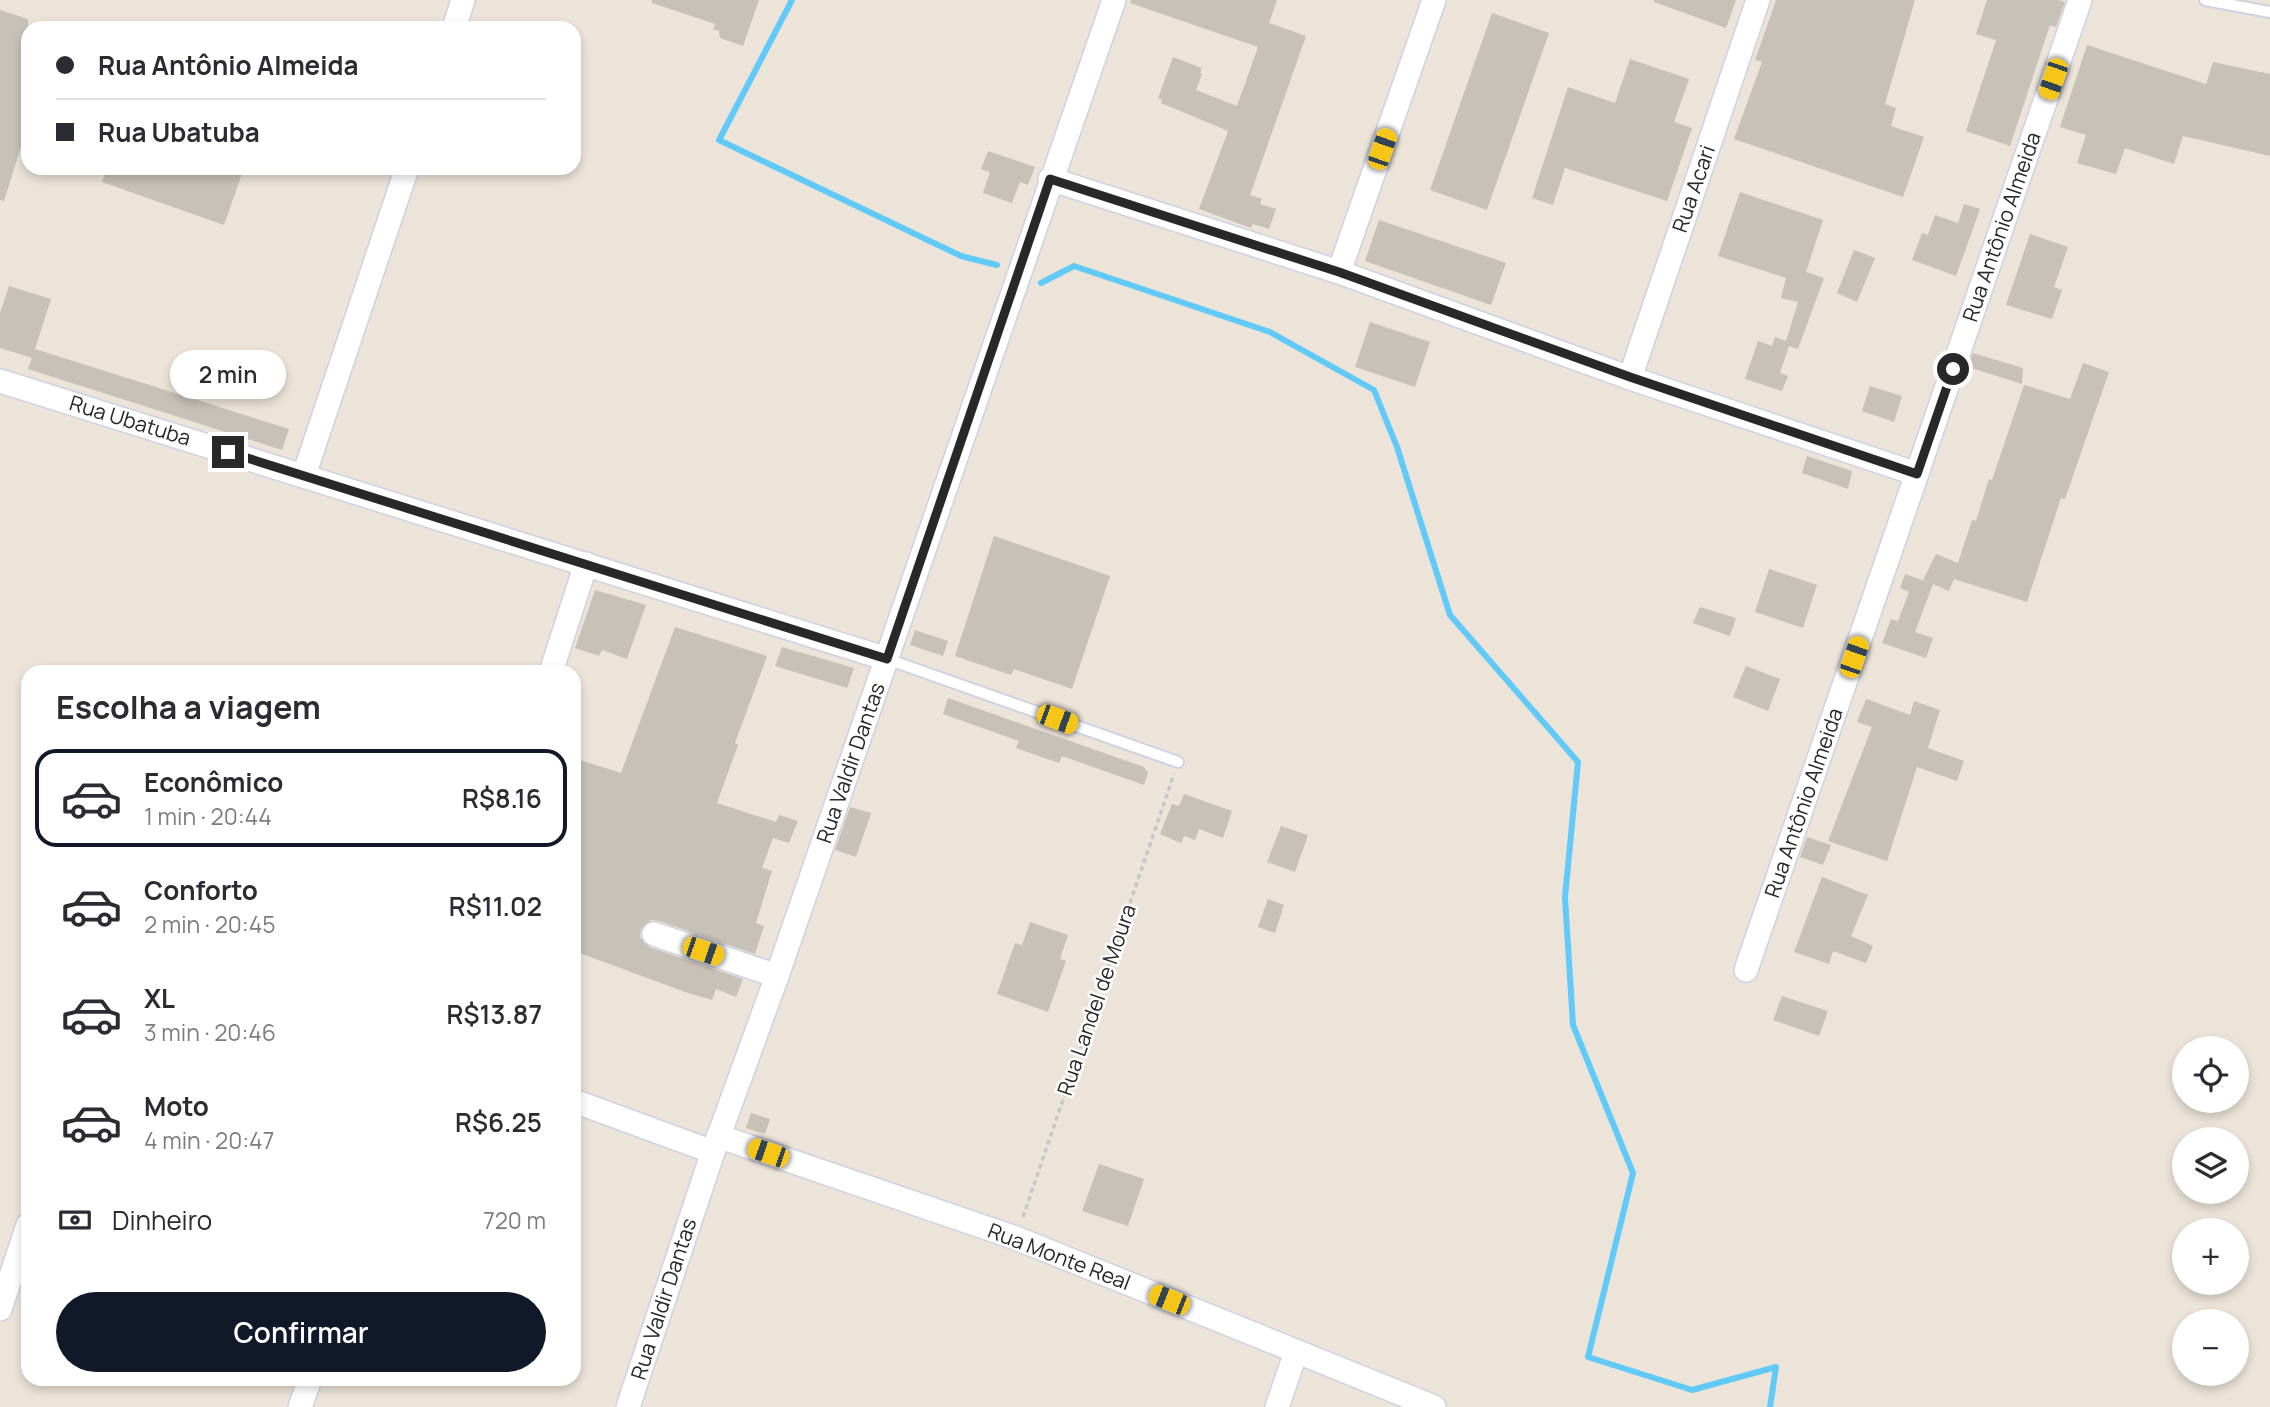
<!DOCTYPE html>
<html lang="pt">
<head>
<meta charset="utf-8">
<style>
	body { margin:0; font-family:Manrope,sans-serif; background:#f7f7f7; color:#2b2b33; height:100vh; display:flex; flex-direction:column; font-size:26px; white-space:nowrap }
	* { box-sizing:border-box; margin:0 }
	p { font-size:23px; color:#7c7c81 }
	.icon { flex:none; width:38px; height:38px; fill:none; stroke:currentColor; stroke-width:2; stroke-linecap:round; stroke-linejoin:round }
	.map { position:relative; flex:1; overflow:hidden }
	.panel { position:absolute; left:21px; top:665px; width:560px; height:721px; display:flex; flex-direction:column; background:#fff; border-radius:21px; box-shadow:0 4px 10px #0003 }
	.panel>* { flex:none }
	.hud { position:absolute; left:21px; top:21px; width:560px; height:154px; border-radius:21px; box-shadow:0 4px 10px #0003; display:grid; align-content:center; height:154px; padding:0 35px; background:#fff }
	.fabs { position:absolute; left:2172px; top:1036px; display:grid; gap:14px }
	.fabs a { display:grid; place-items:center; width:77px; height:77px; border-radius:50%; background:#fff; box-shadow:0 4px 10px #0003; font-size:35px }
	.end { position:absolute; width:32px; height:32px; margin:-16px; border:9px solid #282828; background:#fff; box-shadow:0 0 0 4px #fff }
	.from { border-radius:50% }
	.bubble { position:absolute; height:49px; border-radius:24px; background:#fff; box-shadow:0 4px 10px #0003; font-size:23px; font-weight:600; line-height:49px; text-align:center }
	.car { position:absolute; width:21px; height:42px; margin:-21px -10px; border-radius:9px; box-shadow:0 0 5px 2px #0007; background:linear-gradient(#f5c518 24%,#345 0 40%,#f5c518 0 76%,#345 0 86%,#f5c518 0) }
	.hud b { display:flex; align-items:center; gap:24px; height:66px; font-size:26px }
	.hud b+b { border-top:2px solid #e1e1e2 }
	.hud i { width:18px; height:18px; background:#2b2b33 }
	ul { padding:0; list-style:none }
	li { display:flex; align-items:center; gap:21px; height:98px; margin:0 14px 10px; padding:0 21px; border:4px solid transparent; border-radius:21px }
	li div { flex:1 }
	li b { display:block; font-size:26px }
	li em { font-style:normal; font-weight:600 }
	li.on { border-color:#111827 }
	li>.icon { width:63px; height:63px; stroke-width:1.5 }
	h2 { padding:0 35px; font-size:32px; line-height:84px }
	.pay { display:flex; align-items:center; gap:18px; height:77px; padding:0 35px; font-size:26px }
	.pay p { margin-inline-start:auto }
	.action { display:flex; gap:14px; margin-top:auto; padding:14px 35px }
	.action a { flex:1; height:80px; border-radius:42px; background:#111827; color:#fff; font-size:28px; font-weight:600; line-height:80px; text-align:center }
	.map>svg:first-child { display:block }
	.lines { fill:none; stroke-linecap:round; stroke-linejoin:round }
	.stream { stroke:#61caf8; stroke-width:6 }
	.building { fill:#c7c1b8 }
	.lane-casing { stroke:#cdd1e3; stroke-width:14 }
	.street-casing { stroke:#cdd1e3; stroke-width:26 }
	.path { stroke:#c7c7c7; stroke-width:3.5; stroke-dasharray:5 3.5; stroke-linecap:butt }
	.lane { stroke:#fff; stroke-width:10 }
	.street { stroke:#fff; stroke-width:23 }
	.route { stroke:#282828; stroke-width:9 }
	.labels { text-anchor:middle; stroke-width:5; stroke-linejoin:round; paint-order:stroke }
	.street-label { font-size:21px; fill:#282828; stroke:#fff }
</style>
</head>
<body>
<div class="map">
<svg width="2270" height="1407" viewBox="0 0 2270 1407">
	<rect width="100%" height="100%" fill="#ece4d8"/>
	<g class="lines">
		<!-- stream -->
		<g class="stream">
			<path d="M792,0l-73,140 242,116 36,9"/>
			<path d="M1041,283l33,-17 196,66 104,58 23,57 53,168 128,147 -13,135 8,128 60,148 -45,184 104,33 84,-23 -6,40"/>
		</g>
	</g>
	<!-- building -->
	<g class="building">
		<path d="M652,0h107l-16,46 -23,-8 -1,-7 -6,-2 2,-5 -63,-21z"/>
		<path d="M1131,0h146l-8,23 37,13 -56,159 12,4 -2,5 16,5 -7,20 -16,-5 -2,4 -52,-19 29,-78 -67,-28 1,-4 -4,-1 15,-41 29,11 -2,5 2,1 -6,16 41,16 21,-59 -128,-44z"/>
		<path d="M1654,0h82l-10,28 -72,-26z"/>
		<path d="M1776,0h139l-30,104 11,4 -5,18 33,11 -21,60 -169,-58 28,-77 -7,-2z"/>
		<path d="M1987,0h71l7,2 -9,25 -6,-2 -40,121 -44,-15 30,-91 -20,-6z"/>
		<path d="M0,10l28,9v105l-24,77 -4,-1z"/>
		<path d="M1492,13l57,20 -62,177 -57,-20z"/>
		<path d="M2087,45l119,39 7,-22 57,12v82l-87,-20 -9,28 -49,-16 -9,26 -39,-11 9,-28 -26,-8z"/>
		<path d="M1630,59l59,20 -15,43 18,6 -25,73 -102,-33 -12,37 -21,-7 36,-111 47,16z"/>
		<path d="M988,151l47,16 -7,18 -8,-3 -8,21 -29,-10 7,-21 -9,-3z"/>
		<path d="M107,168h137l-20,57 -122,-43z"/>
		<path d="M1740,192l83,28 -17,52 18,6 -26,71 -9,-3 -9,27 8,3 -6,15 -37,-12 13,-38 14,5 3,-9 11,4 12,-39 -17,-4 5,-20 -68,-22z"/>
		<path d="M1964,204l16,5 -24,67 -44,-16 10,-27 6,2 7,-20 23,8z"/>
		<path d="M1379,220l127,43 -15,42 -126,-44z"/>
		<path d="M2030,234l38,13 -14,40 8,3 -10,29 -46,-14z"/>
		<path d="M1854,250l21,8 -18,44 -20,-9z"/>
		<path d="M9,286l42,13 -16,50 254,80 -7,21 -254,-81 4,-11 -32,-10v-35z"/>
		<path d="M1370,322l60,20 -15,45 -60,-20z"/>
		<path d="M1973,353l50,15 -1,16 -54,-17z"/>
		<path d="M2083,363l26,9 -44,127 -4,-1 -34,104 -73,-23 -5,12 -16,-7 -18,48 18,6 -7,20 -44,-15 9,-24 7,2 11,-29 -9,-4 5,-14 23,8 -5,-2 13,-26 22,9 14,-43 4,1 13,-42 3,1 32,-95 46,14z"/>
		<path d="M1870,386l32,10 -8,26 -32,-11z"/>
		<path d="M1807,456l45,15 -4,18 -46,-16z"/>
		<path d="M994,536l116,40 -38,113 -58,-20 -3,6 -56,-19z"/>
		<path d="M1769,569l48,16 -14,43 -48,-16z"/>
		<path d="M595,590l51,15 -19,54 -25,-9 -3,6 -24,-8z"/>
		<path d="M1700,607l36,11 -6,18 -37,-13z"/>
		<path d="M675,627l92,29 -32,87 3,2 -21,58 59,19 3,-7 19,6 -9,22 -16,-5 -11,30 10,3 -16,52 8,3 -9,28 -96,-33 -8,-1 -10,9 -1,8 9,10 94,32 -7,18 -20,-8 -4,11 -24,-7 -114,-42v-193l47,15z"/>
		<path d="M915,630l33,11 -5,15 -33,-11z"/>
		<path d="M782,647l72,21 -7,20 -72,-22z"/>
		<path d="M1746,666l34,13 -12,32 -35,-14z"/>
		<path d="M948,698l196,69 4,6 -4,12 -82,-29 -3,7 -43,-15 3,-7 -76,-27z"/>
		<path d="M1866,699l44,16 4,-14 26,9 -12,38 36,13 -7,20 -40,-14 -30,94 -59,-20 44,-114 -15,-5z"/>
		<path d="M1184,794l48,17 -9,27 -24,-9 -4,11 -11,-4 -3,7 -21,-9 12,-30 7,2z"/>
		<path d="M850,807l21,6 -15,44 -21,-7z"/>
		<path d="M1281,826l27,9 -13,37 -28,-10z"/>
		<path d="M1807,837l24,8 -8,20 -23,-8z"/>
		<path d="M1822,877l46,18 -17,41 22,10 -7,17 -33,-12 -4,13 -35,-12z"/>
		<path d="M1268,899l16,6 -9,28 -17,-6z"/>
		<path d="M1030,922l38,13 -8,24 6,2 -18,51 -51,-18 18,-51 7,2z"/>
		<path d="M1782,996l46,15 -9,25 -46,-16z"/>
		<path d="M751,1113l19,6 -5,15 -19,-6z"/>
		<path d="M1099,1164l45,15 -16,47 -46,-15z"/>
	</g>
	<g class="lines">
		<!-- lane casing -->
		<g class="lane-casing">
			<g id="lane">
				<path d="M2205,0l65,12"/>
				<path d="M887,659l291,103"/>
			</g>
		</g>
		<!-- street casing -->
		<g class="street-casing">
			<g id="street">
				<path d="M454,28l9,-28"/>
				<path d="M1050,179l289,93 291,106 287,96"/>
				<path d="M1339,272l95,-272"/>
				<path d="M1630,378l128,-378"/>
				<path d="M0,381l887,278"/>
				<path d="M304,475l103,-307"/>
				<path d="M551,672l35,-108"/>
				<path d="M654,934l123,42"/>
				<path d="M1746,970l334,-970"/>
				<path d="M574,1101l139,51"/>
				<path d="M718,1136l298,102 418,169"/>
				<path d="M0,1309l28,-84"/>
				<path d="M300,1407l10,-28"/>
				<path d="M628,1407l85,-255 64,-176 337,-976"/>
				<path d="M1277,1407l19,-55"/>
			</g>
		</g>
		<!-- path -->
		<path class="path" d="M1023,1217l151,-443"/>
		<!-- lane -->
		<use href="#lane" class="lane"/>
		<!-- street -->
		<use href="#street" class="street"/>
	</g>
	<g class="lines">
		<!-- route -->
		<path class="route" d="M228,452l659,207 163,-480 289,93 291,105 287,97 36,-105"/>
	</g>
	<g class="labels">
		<!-- street labels -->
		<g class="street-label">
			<text transform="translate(1694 189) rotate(-71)" y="7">Rua Acari</text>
			<text transform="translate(2002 227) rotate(-71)" y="7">Rua Antônio Almeida</text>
			<text transform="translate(130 421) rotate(17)" y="7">Rua Ubatuba</text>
			<text transform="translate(851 763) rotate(-71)" y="7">Rua Valdir Dantas</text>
			<text transform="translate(1804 803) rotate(-71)" y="7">Rua Antônio Almeida</text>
			<text transform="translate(1097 1000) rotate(-71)" y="7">Rua Landel de Moura</text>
			<text transform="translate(1059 1257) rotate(21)" y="7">Rua Monte Real</text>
			<text transform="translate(664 1299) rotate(-72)" y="7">Rua Valdir Dantas</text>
		</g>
	</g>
</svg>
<div class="fabs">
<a><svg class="icon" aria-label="locate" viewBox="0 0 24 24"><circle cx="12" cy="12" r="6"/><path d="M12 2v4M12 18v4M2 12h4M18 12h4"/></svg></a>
<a><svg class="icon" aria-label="layers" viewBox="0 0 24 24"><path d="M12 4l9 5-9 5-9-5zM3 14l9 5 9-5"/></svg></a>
<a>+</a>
<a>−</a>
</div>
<i class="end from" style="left:1953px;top:369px"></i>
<i class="end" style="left:228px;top:452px"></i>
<div class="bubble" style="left:170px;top:350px;width:116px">2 min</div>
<i class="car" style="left:2053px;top:79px;rotate:199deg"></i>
<i class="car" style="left:1382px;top:149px;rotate:19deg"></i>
<i class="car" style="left:1854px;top:657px;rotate:19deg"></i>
<i class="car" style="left:1057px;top:719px;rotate:110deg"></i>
<i class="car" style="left:703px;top:951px;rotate:109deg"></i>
<i class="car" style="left:768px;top:1153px;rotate:289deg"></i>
<i class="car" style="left:1169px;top:1300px;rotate:292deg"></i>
<div class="hud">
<b><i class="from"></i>Rua Antônio Almeida</b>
<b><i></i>Rua Ubatuba</b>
</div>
<section class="panel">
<h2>Escolha a viagem</h2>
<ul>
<li class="on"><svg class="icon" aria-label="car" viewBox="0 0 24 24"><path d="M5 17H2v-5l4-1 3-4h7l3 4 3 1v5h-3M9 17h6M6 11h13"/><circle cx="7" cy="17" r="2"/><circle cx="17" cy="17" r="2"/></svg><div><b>Econômico</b><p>1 min · 20:44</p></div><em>R$8.16</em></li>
<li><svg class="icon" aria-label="car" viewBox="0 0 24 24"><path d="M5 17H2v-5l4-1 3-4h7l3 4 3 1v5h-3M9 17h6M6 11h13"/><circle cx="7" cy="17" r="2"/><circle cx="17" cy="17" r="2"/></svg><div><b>Conforto</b><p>2 min · 20:45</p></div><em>R$11.02</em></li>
<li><svg class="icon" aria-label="car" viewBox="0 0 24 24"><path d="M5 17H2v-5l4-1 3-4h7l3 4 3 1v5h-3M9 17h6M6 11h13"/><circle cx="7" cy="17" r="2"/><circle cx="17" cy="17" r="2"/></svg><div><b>XL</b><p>3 min · 20:46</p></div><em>R$13.87</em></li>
<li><svg class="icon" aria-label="car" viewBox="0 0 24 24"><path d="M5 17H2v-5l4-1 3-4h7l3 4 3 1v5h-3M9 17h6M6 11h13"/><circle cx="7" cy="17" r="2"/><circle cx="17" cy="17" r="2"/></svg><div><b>Moto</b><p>4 min · 20:47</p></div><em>R$6.25</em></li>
</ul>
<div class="pay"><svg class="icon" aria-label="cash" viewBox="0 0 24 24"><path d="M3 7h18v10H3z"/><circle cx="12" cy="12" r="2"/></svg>Dinheiro<p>720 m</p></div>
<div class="action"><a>Confirmar</a></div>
</section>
</div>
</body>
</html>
